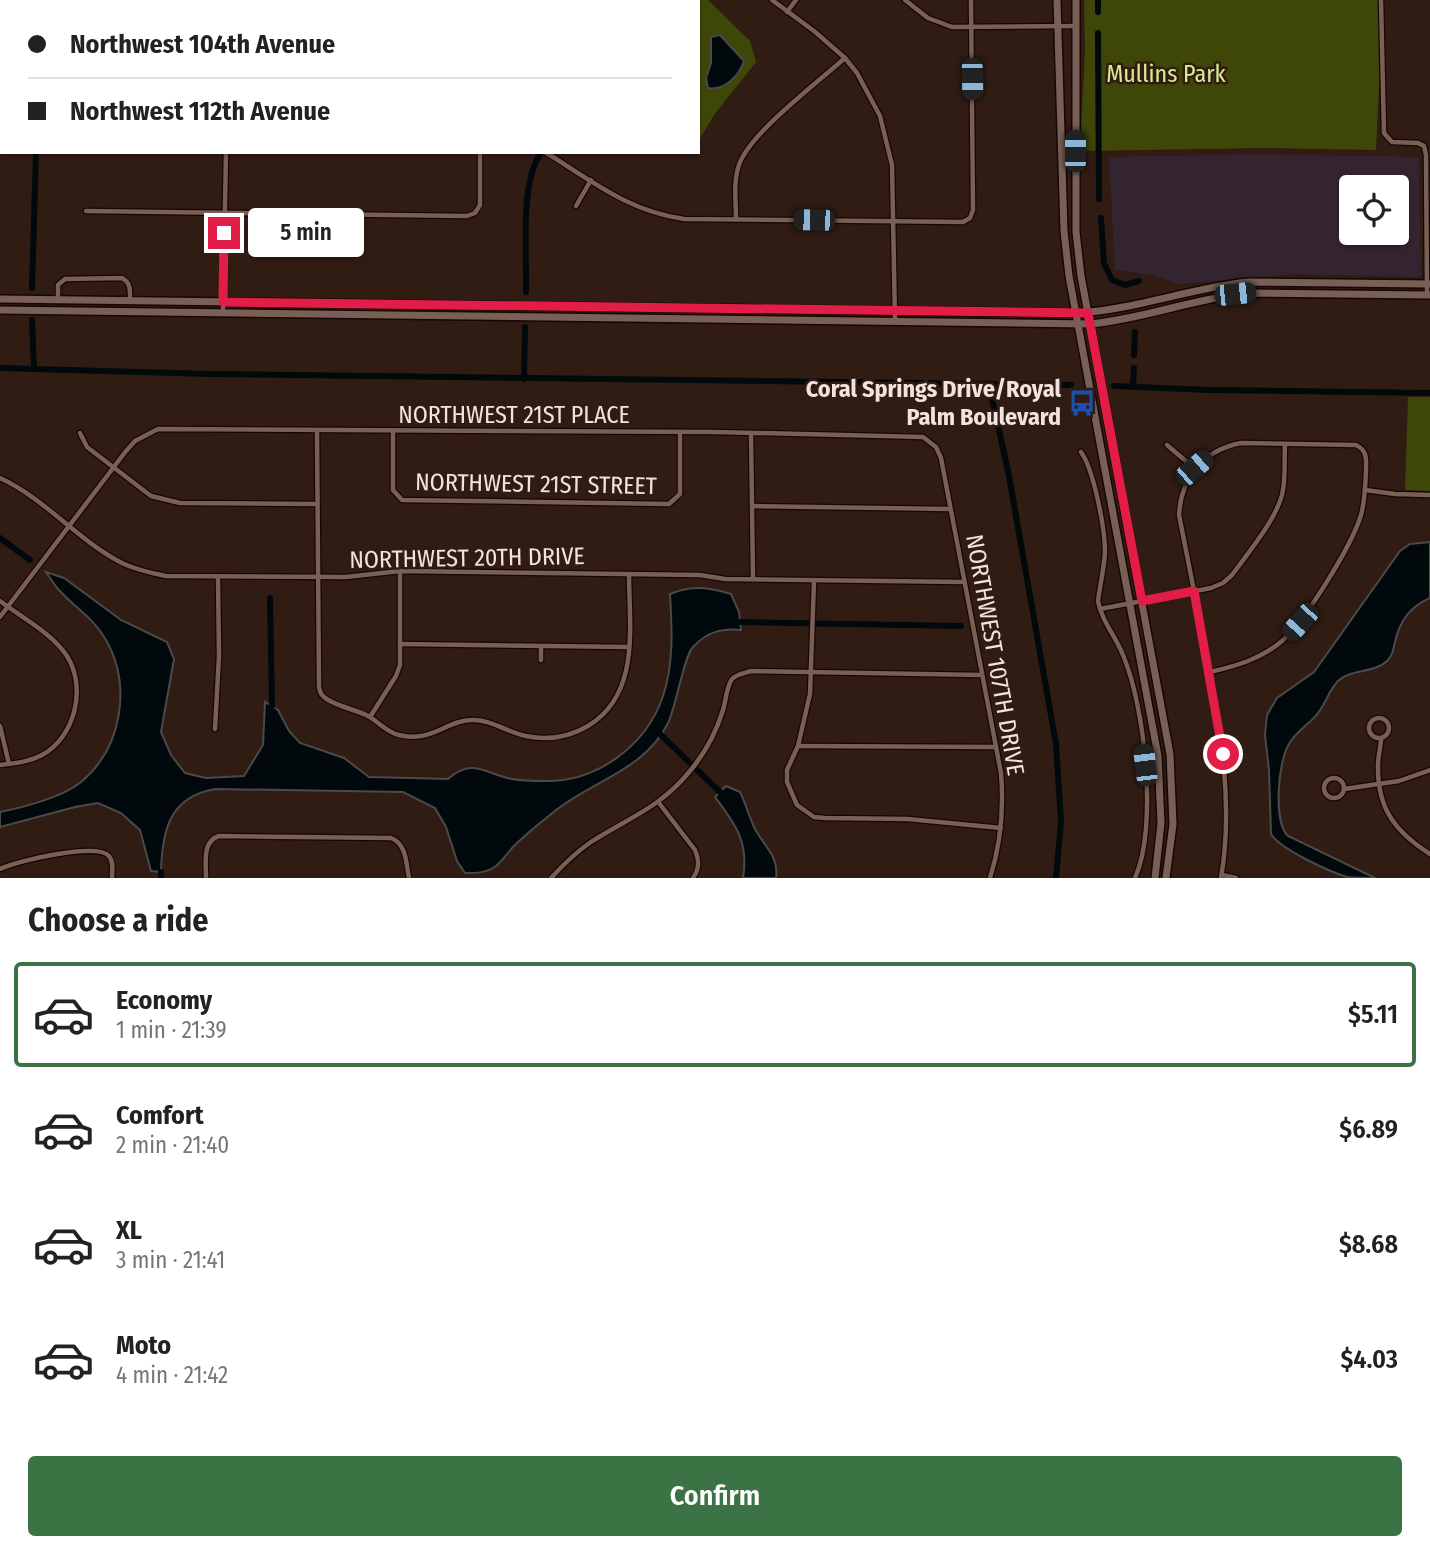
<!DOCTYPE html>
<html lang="en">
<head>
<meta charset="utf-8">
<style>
	body { margin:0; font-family:"Fira Sans Condensed",sans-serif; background:#f6f6f6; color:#222; height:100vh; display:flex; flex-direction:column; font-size:26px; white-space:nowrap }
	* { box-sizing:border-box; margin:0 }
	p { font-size:23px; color:#767676 }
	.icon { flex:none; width:38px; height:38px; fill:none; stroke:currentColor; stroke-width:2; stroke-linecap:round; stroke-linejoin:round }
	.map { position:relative; height:878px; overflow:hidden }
	.side { display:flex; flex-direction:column; background:#fff; flex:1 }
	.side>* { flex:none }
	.hud { position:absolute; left:0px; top:0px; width:700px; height:154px; box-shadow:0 2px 5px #0004; display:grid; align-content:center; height:154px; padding:0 28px; background:#fff }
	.controls { position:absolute; left:1339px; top:175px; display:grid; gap:14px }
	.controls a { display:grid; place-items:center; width:70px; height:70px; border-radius:7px; background:#fff; box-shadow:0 2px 5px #0004; font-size:35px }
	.end { position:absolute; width:32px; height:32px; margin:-16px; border:9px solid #e11d48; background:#fff; box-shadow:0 0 0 4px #fff }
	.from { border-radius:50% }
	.bubble { position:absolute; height:49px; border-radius:7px; background:#fff; box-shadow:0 2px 5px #0004; font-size:23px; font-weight:600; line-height:49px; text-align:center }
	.car { position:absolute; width:21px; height:42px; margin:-21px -10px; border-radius:9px; box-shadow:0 0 5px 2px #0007; background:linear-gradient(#222 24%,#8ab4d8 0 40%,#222 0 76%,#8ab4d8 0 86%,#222 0) }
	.hud b { display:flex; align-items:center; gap:24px; height:66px; font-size:26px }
	.hud b+b { border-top:2px solid #e0e0e0 }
	.hud i { width:18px; height:18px; background:#222 }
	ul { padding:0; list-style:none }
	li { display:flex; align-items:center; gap:21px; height:105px; margin:0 14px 10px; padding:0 14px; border:4px solid transparent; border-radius:7px }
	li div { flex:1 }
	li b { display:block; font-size:26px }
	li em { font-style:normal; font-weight:600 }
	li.current { border-color:#3b7345 }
	li>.icon { width:63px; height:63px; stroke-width:1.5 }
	h2 { padding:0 28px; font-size:32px; line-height:84px }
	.cta { display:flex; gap:14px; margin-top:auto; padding:14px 28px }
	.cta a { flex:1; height:80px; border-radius:7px; background:#3b7345; color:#fff; font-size:28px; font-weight:600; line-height:80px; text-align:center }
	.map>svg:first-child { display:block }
	.commercial { fill:#34242f; fill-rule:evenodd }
	.green { fill:#3e4608 }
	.water { fill:#02090c; stroke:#4a4a4b; stroke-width:2 }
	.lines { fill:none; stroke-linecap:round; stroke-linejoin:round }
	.canal { stroke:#02090c; stroke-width:6 }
	.street-casing { stroke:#180602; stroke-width:7 }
	.secondary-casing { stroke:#180602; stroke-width:10 }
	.street { stroke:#796056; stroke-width:4.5 }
	.secondary { stroke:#796056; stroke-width:7 }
	.route { stroke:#e11d48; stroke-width:9 }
	.labels { text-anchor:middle; stroke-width:5; stroke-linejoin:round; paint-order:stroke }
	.park-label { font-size:24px; fill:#daeb8f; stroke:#311c14 }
	.poi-label { font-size:24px; font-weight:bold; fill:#f2e3dd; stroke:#311c14; text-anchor:end }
	.street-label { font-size:24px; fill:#f2e3dd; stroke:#311c14 }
</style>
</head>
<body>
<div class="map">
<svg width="1430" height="878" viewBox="0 0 1430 878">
	<rect width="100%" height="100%" fill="#311c14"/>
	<!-- commercial -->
	<path class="commercial" d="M1261,154l158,3 2,120 -128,-3 -114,10 -27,-9 -37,-5 -6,-113zM1351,187h45v46h-45z"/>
	<!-- green -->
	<g class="green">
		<path d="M297,0h411l42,41 6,21 -42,53 -16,27v-140h-404z"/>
		<path d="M1084,0h299l-7,150 -113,-2 -183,3 5,-101z"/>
		<path d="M1408,397h22v94l-25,-1z"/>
	</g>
	<!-- water -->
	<g class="water">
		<path d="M720,35l24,26c-5,15 -20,30 -36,27l-2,-10 5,-15v-26z"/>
		<path d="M1430,542v56c-20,9 -30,22 -35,44 -2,8 -2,13 -8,19 -12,12 -37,8 -49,20 -9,9 -12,22 -20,32 -8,11 -22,18 -29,31 -11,17 -16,78 -1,92l87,42c-9,0 -19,0 -28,-1 -17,-5 -67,-28 -76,-43l-2,-64 -4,-35 2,-20 10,-17 37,-26 86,-121 10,-7z"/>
		<path d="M46,572l18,6 57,42 46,22 7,17 -13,73 10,23 14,18 21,5 38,-2 19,-31 2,-43 13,8 11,21 11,12 44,15 25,19 79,2c25,-22 37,-5 64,0 11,2 22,2 33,2 52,1 101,-35 118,-85 11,-32 9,-68 7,-102 22,-9 38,-7 61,0l8,18 2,18c-20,-2 -34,2 -48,17 -9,9 -17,60 -25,76 -23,47 -76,58 -113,88 -14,11 -29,23 -41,35 -6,6 -11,14 -18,20 -9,7 -20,7 -31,7l-8,-12 -11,-34 -11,-19 -32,-16 -188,-3c-46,8 -53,42 -54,83l-10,-1 -11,-41 -19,-17 -23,-10 -23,4 -75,20v-15c22,-4 63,-15 81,-30 41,-34 51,-96 25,-142 -12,-22 -32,-33 -48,-51 -4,-5 -8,-11 -12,-17z"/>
		<path d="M726,786l14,6c6,12 9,25 15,37 9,17 24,27 21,49h-33c6,-36 -7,-53 -28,-81z"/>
	</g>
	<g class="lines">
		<!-- canal -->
		<g class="canal">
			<path d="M40,0v2"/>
			<path d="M1098,0v12"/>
			<path d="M45,2l1,-2"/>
			<path d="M1098,33l1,166"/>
			<path d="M1101,218l3,45 8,17 13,5 14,-4"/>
			<path d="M32,288l4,-136"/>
			<path d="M526,292c1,-39 -6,-104 13,-136"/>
			<path d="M32,320l2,49"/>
			<path d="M1134,355l1,-23"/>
			<path d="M0,368l209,6 862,11"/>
			<path d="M524,379l1,-52"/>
			<path d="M989,384l20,92 47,268 5,78 -5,56"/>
			<path d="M1114,386l95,4 221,3"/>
			<path d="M1133,387l1,-19"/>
			<path d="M0,538l30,22"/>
			<path d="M270,598l2,108"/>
			<path d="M740,622l221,4"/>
			<path d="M660,734l63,61"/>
			<path d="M161,878v-6"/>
		</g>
		<!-- street casing -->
		<g class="street-casing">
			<g id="street">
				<path d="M222,0v2"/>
				<path d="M772,0l42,31 31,27 12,15 23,43 12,49 3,156"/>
				<path d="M905,0l23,18 24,9 124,-1"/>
				<path d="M1381,0l3,133 8,9 26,1 6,3 2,9 1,140"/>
				<path d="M787,12l9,-12"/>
				<path d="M545,152c47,29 83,59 139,67l279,3 7,-4 3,-8 -2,-210"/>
				<path d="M576,206l15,-26"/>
				<path d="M86,211l381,5 8,-3 5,-8v-53"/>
				<path d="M736,219c0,-18 -3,-37 3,-54 10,-31 79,-83 106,-107"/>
				<path d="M58,300v-15l7,-6 57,-1c9,5 8,12 8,22"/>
				<path d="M223,312l3,-160"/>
				<path d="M393,431v59l9,10 267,4 11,-10v-60"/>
				<path d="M317,432l2,255c1,4 1,7 5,10 10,9 31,12 44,19 11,6 18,16 31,19 7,2 15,2 22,1 17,-2 32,-16 50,-16 22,-1 39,15 61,17 20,3 39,-1 56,-11 53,-32 41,-100 41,-152"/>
				<path d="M80,433l7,14 64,49 29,7 137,1"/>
				<path d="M751,433l2,146"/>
				<path d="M1167,445l27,23"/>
				<path d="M1081,452c13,18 24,77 24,100 -1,17 -5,33 -7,49 4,21 17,34 25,54 22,52 35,172 12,223"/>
				<path d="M0,478c46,21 79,64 124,86 13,6 27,9 42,12l180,1 54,-6 300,4 25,4 239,3"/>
				<path d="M1365,490l30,4 35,1"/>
				<path d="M752,506l198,3"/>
				<path d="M814,581l-4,113 -12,52 -11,24v12l10,23 17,12 11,1 83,1 93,9"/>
				<path d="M0,601c21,16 52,32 67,55 20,32 8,81 -25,99 -13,7 -27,8 -42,10"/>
				<path d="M1100,609l111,-21 12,-5 9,-8c16,-22 43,-54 50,-80 4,-16 2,-34 3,-50"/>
				<path d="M0,617l126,-166 9,-10 23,-12 558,3 207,5 13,10 5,11 60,315c3,36 0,70 -11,105"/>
				<path d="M400,644l229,3"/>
				<path d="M541,660v-14"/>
				<path d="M1210,672c26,-6 51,-13 72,-31 24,-21 70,-96 79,-126 4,-14 4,-29 5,-43 0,-12 2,-21 -10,-27l-115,-2c-37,7 -60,34 -62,72 9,45 18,90 26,136 15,75 29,151 16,227"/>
				<path d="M370,717l26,-41 4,-11v-94"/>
				<circle cx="1379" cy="728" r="10"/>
				<path d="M0,726l9,38"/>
				<path d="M215,729l4,-73 -1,-79"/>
				<path d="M1381,738c0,9 -3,18 -3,27 -1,43 17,67 52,89"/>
				<path d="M798,746l198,1"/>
				<circle cx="1334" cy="788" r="10"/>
				<path d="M1344,789l55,-8 31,-11"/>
				<path d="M659,803l36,47c4,10 5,18 -2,28"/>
				<path d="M0,869c16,-8 97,-27 109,-13 5,6 3,15 3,22"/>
				<path d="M1222,875l14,3"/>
				<path d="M206,878c0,-15 -4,-37 13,-42l172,2c16,6 15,26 18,40"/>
				<path d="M551,878c12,-13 25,-26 40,-36 37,-24 69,-34 99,-71 15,-18 26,-38 33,-61 3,-9 3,-22 9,-31 5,-5 13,-6 19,-8l231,4"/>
			</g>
		</g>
		<!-- secondary casing -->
		<g class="secondary-casing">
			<g id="secondary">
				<path d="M1057,0l7,231 5,45 89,480 3,67 -6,55"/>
				<path d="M1076,0v232l5,44 89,478 3,70 -7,54"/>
				<path d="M0,299l1076,14c59,-3 114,-25 172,-31l182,2"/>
				<path d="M0,310l1090,14c54,-5 105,-26 159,-31l181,2"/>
			</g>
		</g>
		<!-- street -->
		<use href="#street" class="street"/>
		<!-- secondary -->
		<use href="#secondary" class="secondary"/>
	</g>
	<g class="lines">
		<!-- route -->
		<path class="route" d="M224,233l-1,69 865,11 54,288 52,-10 29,163"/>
	</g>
	<!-- icons -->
	<defs>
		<g id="bus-bare" transform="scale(2.1)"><path d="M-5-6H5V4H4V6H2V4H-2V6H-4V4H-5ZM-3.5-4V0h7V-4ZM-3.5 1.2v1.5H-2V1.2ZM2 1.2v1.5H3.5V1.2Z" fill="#1a4fb4" stroke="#311c14" stroke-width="2.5" paint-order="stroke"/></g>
	</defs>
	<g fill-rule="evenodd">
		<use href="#bus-bare" x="1082" y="403"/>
	</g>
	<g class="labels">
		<!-- park labels -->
		<g class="park-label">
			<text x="1166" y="82">Mullins Park</text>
		</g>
		<!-- poi labels -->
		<g class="poi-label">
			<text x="1061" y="397">Coral Springs Drive/Royal<tspan x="1061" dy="28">Palm Boulevard</tspan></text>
		</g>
		<!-- street labels -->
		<g class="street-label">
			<text x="514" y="423">NORTHWEST 21ST PLACE</text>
			<text transform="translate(536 484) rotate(1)" y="8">NORTHWEST 21ST STREET</text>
			<text transform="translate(467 558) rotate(-1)" y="8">NORTHWEST 20TH DRIVE</text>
			<text transform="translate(995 655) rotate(80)" y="8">NORTHWEST 107TH DRIVE</text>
		</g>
	</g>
</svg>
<div class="controls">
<a><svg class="icon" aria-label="locate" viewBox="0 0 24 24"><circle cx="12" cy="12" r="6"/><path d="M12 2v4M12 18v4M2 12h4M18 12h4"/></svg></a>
</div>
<i class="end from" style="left:1223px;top:754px"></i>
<i class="end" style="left:224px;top:233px"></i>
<div class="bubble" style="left:248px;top:208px;width:116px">5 min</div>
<i class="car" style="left:972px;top:79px;rotate:179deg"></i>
<i class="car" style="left:1075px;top:151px;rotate:0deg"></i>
<i class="car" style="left:814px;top:220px;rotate:271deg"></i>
<i class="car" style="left:1235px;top:294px;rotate:84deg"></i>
<i class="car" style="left:1194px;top:468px;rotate:49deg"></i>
<i class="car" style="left:1300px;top:622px;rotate:222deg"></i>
<i class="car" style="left:1145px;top:765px;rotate:353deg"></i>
<div class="hud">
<b><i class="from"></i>Northwest 104th Avenue</b>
<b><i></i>Northwest 112th Avenue</b>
</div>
</div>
<section class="side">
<h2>Choose a ride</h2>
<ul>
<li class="current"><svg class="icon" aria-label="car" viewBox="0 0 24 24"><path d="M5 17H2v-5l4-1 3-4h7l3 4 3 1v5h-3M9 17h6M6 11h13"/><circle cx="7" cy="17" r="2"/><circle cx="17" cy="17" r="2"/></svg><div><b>Economy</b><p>1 min · 21:39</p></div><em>$5.11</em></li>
<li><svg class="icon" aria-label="car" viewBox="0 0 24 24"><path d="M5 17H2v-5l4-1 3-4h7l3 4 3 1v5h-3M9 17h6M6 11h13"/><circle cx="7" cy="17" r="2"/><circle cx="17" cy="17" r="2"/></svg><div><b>Comfort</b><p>2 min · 21:40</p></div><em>$6.89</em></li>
<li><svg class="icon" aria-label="car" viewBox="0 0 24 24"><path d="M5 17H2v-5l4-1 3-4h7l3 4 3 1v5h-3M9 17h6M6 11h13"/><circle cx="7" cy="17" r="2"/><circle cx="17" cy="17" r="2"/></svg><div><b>XL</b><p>3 min · 21:41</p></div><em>$8.68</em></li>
<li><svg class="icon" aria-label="car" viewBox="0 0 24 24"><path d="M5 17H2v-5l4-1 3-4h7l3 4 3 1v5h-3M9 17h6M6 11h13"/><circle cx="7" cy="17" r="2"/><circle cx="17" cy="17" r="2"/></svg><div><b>Moto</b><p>4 min · 21:42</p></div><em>$4.03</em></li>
</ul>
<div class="cta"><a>Confirm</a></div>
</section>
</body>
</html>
